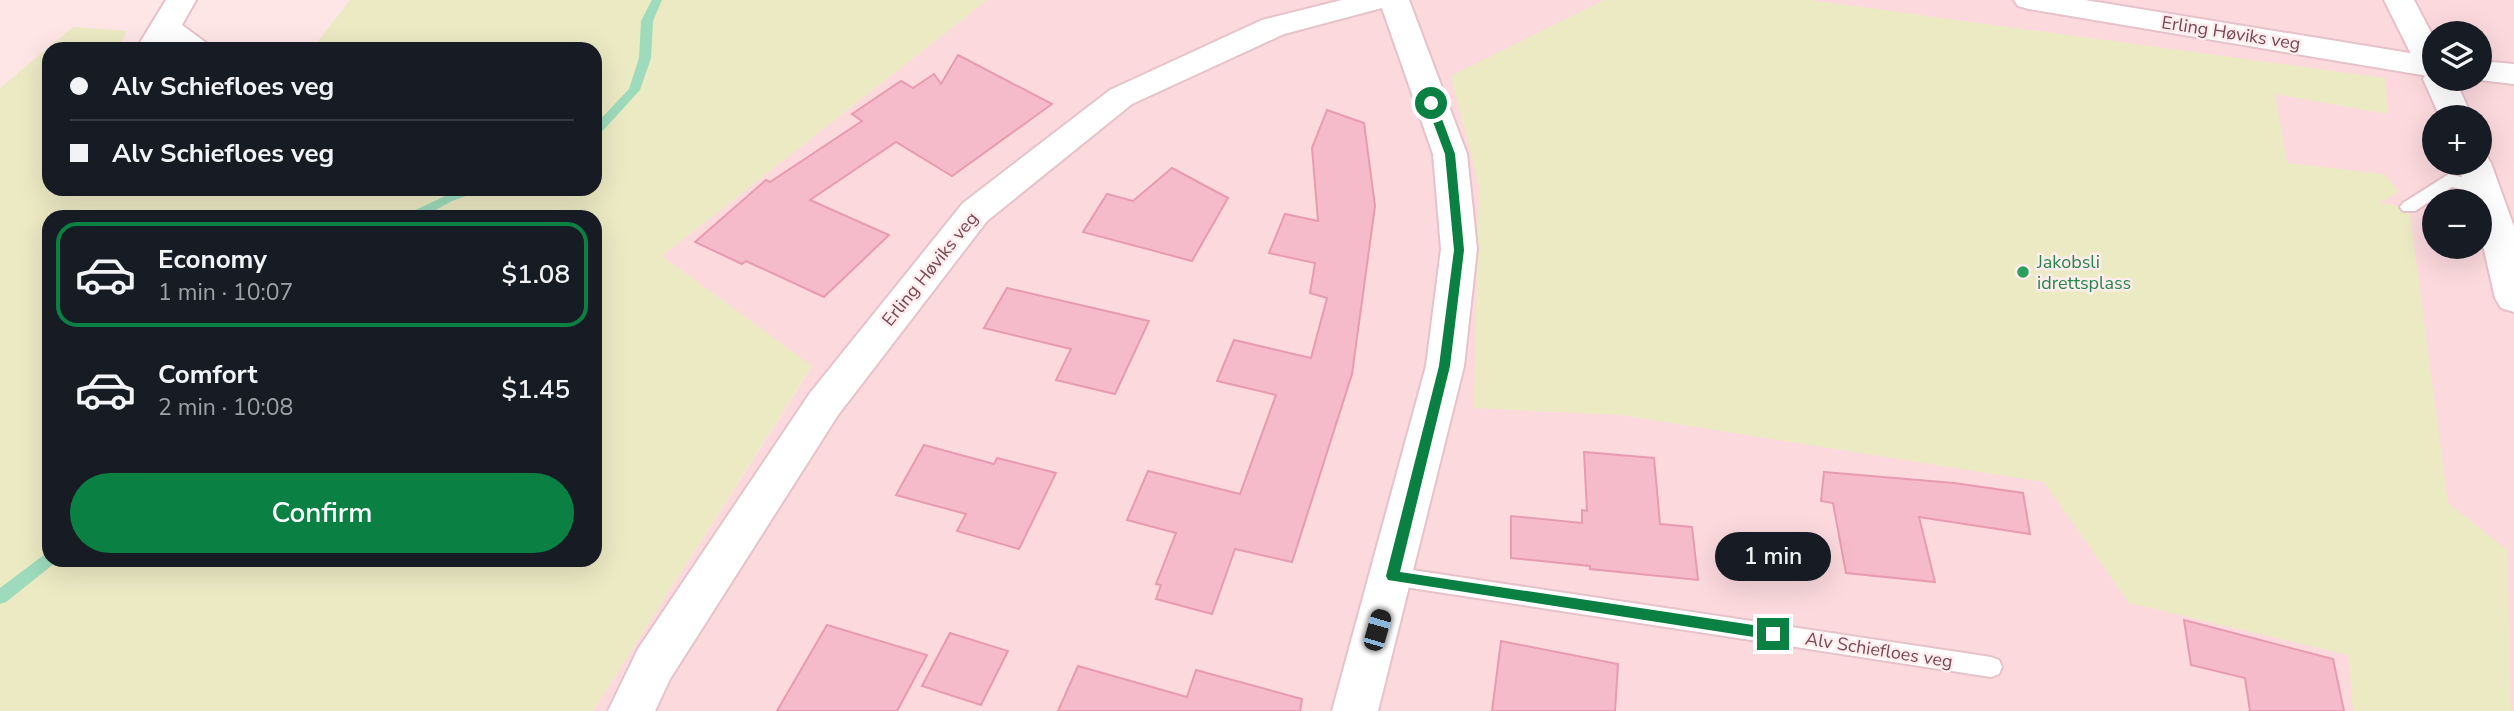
<!DOCTYPE html>
<html lang="en">
<head>
<meta charset="utf-8">
<style>
	body { margin:0; font-family:"Nunito Sans",sans-serif; background:#242831; color:#f1f3f6; height:100vh; display:flex; flex-direction:column; font-size:26px; white-space:nowrap }
	* { box-sizing:border-box; margin:0 }
	p { font-size:23px; color:#9ea1a6 }
	.icon { flex:none; width:38px; height:38px; fill:none; stroke:currentColor; stroke-width:2; stroke-linecap:round; stroke-linejoin:round }
	.map { position:relative; flex:1; overflow:hidden }
	.sheet { position:absolute; left:42px; top:210px; width:560px; height:357px; display:flex; flex-direction:column; background:#171b24; border-radius:21px; box-shadow:0 7px 28px #0002 }
	.sheet>* { flex:none }
	.top-card { position:absolute; left:42px; top:42px; width:560px; height:154px; border-radius:21px; box-shadow:0 7px 28px #0002; display:grid; align-content:center; height:154px; padding:0 28px; background:#171b24 }
	.controls { position:absolute; left:2422px; top:21px; display:grid; gap:14px }
	.controls a { display:grid; place-items:center; width:70px; height:70px; border-radius:50%; background:#171b24; box-shadow:0 7px 28px #0002; font-size:35px }
	.end { position:absolute; width:32px; height:32px; margin:-16px; border:9px solid #0b8043; background:#fff; box-shadow:0 0 0 4px #fff }
	.from { border-radius:50% }
	.bubble { position:absolute; height:49px; border-radius:24px; background:#171b24; box-shadow:0 7px 28px #0002; font-size:23px; font-weight:600; line-height:49px; text-align:center }
	.car { position:absolute; width:21px; height:42px; margin:-21px -10px; border-radius:9px; box-shadow:0 0 5px 2px #0007; background:linear-gradient(#222 24%,#8ab4d8 0 40%,#222 0 76%,#8ab4d8 0 86%,#222 0) }
	.top-card b { display:flex; align-items:center; gap:24px; height:66px; font-size:26px }
	.top-card b+b { border-top:2px solid #363941 }
	.top-card i { width:18px; height:18px; background:#f1f3f6 }
	ul { padding:12px 0 0; list-style:none }
	li { display:flex; align-items:center; gap:21px; height:105px; margin:0 14px 10px; padding:0 14px; border:4px solid transparent; border-radius:21px }
	li div { flex:1 }
	li b { display:block; font-size:26px }
	li em { font-style:normal; font-weight:600 }
	li.on { border-color:#0b8043 }
	li>.icon { width:63px; height:63px; stroke-width:1.5 }
	.button { display:flex; gap:14px; margin-top:auto; padding:14px 28px }
	.button a { flex:1; height:80px; border-radius:42px; background:#0b8043; color:#fff; font-size:28px; font-weight:600; line-height:80px; text-align:center }
	.map>svg:first-child { display:block }
	.residential { fill:#fbd9dd; fill-rule:evenodd }
	.green { fill:#eceac3; fill-rule:evenodd }
	.lines { fill:none; stroke-linecap:round; stroke-linejoin:round }
	.stream { fill:#9edbbc; fill-rule:evenodd }
	.building { fill:#f5bbca; stroke:#e89bb0; stroke-width:2 }
	.lane-casing { stroke:#e6c2c9; stroke-width:4 }
	.street-casing { stroke:#e6c2c9; stroke-width:4 }
	.secondary-casing { stroke:#eac0c8; stroke-width:4 }
	.lane { fill:#fff; fill-rule:evenodd }
	.street { fill:#fff; fill-rule:evenodd }
	.secondary { fill:#fff; fill-rule:evenodd }
	.route { fill:#0b8043 }
	.leisure-dot { fill:#2e9e5b; stroke:#ffedee; stroke-width:2.5 }
	.labels { text-anchor:middle; stroke-width:5; stroke-linejoin:round; paint-order:stroke }
	.street-label { font-size:18px; fill:#794857; stroke:#ffedee }
	.leisure-label { font-size:18px; fill:#27864d; stroke:#ffedee; text-anchor:start }
</style>
</head>
<body>
<div class="map">
<svg width="2514" height="711" viewBox="0 0 2514 711">
	<rect width="100%" height="100%" fill="#fee6e7"/>
	<!-- residential -->
	<path class="residential" d="M987,0h1527v711h-1921l219,-344 -150,-111zM2434,33h46v46h-46zM2434,117h46v46h-46zM2434,201h46v46h-46z"/>
	<!-- green -->
	<g class="green">
		<path d="M350,0h637l-325,256 150,110 -219,345h-593v-623l73,-61 54,4 -9,18h-69v140h546v-140h-283zM49,217h546v343h-546z"/>
		<path d="M1604,0h206l575,78 3,36 -113,-20 12,69 97,11 15,18 -20,11 30,4 39,296 59,47 4,161h-158l-5,-56 -219,-52 -85,-121 -424,-67 -146,-7 5,-222 -28,-110z"/>
	</g>
	<g class="lines">
		<!-- stream -->
		<g class="stream">
			<path d="M652,0h10l-9,21 -2,37 -11,32 -41,45 -4,1v-11l34,-36 10,-31 2,-37z"/>
			<path d="M460,189h19l-2,3 -25,9 -29,16h-17l1,-3z"/>
			<path d="M49,551v9h7l-1,3 -49,39 -6,2v-16z"/>
		</g>
	</g>
	<!-- building -->
	<g class="building">
		<path d="M958,55l94,49 -100,72 -56,-34 -86,58 79,35 -65,62 -78,-36 -4,3 -47,-22 71,-62 4,2 92,-61 -10,-7 49,-33 12,7 21,-14 7,10z"/>
		<path d="M1327,110l37,13 11,83 -23,168 -60,188 -57,-13 -23,65 -56,-15 5,-14 -5,-1 20,-51 -49,-13 21,-49 92,23 36,-99 -59,-14 17,-41 77,18 16,-60 -17,-5 5,-30 -46,-10 16,-39 33,7 -6,-73z"/>
		<path d="M1172,168l56,30 -36,63 -109,-29 24,-38 26,7z"/>
		<path d="M1007,288l142,33 -34,73 -59,-14 15,-31 -87,-21z"/>
		<path d="M924,445l70,19 3,-6 59,15 -37,76 -62,-18 9,-17 -70,-19z"/>
		<path d="M1584,452l70,6 6,66 32,3 6,53 -108,-11v-3l-79,-8v-42l71,7v-13l5,1z"/>
		<path d="M1824,472l130,11 69,10 7,41 -111,-17 16,65 -89,-9 -13,-70 -12,-2z"/>
		<path d="M2184,620l149,39 11,52h-94l-5,-33 -54,-13z"/>
		<path d="M827,625l100,30 -30,56h-120z"/>
		<path d="M950,633l58,18 -27,54 -59,-19z"/>
		<path d="M1501,641l117,23 -3,47h-123z"/>
		<path d="M1078,666l109,31 9,-27 106,29 -2,12h-242z"/>
	</g>
	<g class="lines">
		<!-- lane casing -->
		<g class="lane-casing">
			<g id="lane">
				<path d="M2449,174l40,10 3,4 -9,6 -31,-7 -37,24h-12l-3,-4 3,-4z"/>
				<path d="M1392,567l599,90 8,3 3,7 -3,7 -8,3 -599,-92 -8,-2 -3,-7 3,-7z"/>
			</g>
		</g>
		<!-- street casing -->
		<g class="street-casing">
			<g id="street">
				<path d="M1342,0h67l58,154 10,95 -13,117 -86,345h-46l94,-345 15,-117 -8,-95 -51,-146 -98,26 -152,70 -145,117 -149,194 -168,264 -15,32h-47l30,-62 172,-256 153,-190 147,-113 152,-70z"/>
				<path d="M2014,0h71l349,57v20l-405,-68 -11,-3z"/>
				<path d="M2480,61l34,3v20l-43,-5h9z"/>
			</g>
		</g>
		<!-- secondary casing -->
		<g class="secondary-casing">
			<g id="secondary">
				<path d="M166,0h30l-14,25 23,17 5,7h-36l-4,-3 -2,3h-32z"/>
				<path d="M2384,0h30l20,38v41h21l17,38h-32l-17,-38 2,-3 -7,-8z"/>
				<path d="M2480,153l6,2 5,8 23,64v85l-13,-4 -6,-10 -15,-66v-31h-10l-13,-38h23z"/>
			</g>
		</g>
		<!-- lane -->
		<use href="#lane" class="lane"/>
		<!-- street -->
		<use href="#street" class="street"/>
		<!-- secondary -->
		<use href="#secondary" class="secondary"/>
	</g>
	<!-- route -->
	<path class="route" d="M1431,100l5,3 19,51 9,96 -14,116 -50,206 373,56 5,2v8l-5,2 -385,-60 -2,-4 53,-210 15,-116 -9,-96 -19,-51z"/>
	<!-- markers -->
	<circle class="leisure-dot" cx="2023" cy="272" r="7"/>
	<g class="labels">
		<!-- street labels -->
		<g class="street-label">
			<text transform="translate(2231 33) rotate(9)" y="6">Erling Høviks veg</text>
			<text transform="translate(930 269) rotate(-51)" y="6">Erling Høviks veg</text>
			<text transform="translate(1879 650) rotate(9)" y="6">Alv Schiefloes veg</text>
		</g>
		<!-- leisure labels -->
		<g class="leisure-label">
			<text x="2037" y="268">Jakobsli<tspan x="2037" dy="21">idrettsplass</tspan></text>
		</g>
	</g>
</svg>
<div class="controls">
<a><svg class="icon" aria-label="layers" viewBox="0 0 24 24"><path d="M12 4l9 5-9 5-9-5zM3 14l9 5 9-5"/></svg></a>
<a>+</a>
<a>−</a>
</div>
<i class="end from" style="left:1431px;top:103px"></i>
<i class="end" style="left:1773px;top:634px"></i>
<div class="bubble" style="left:1715px;top:532px;width:116px">1 min</div>
<i class="car" style="left:1377px;top:630px;rotate:16deg"></i>
<div class="top-card">
<b><i class="from"></i>Alv Schiefloes veg</b>
<b><i></i>Alv Schiefloes veg</b>
</div>
<section class="sheet">
<ul>
<li class="on"><svg class="icon" aria-label="car" viewBox="0 0 24 24"><path d="M5 17H2v-5l4-1 3-4h7l3 4 3 1v5h-3M9 17h6M6 11h13"/><circle cx="7" cy="17" r="2"/><circle cx="17" cy="17" r="2"/></svg><div><b>Economy</b><p>1 min · 10:07</p></div><em>$1.08</em></li>
<li><svg class="icon" aria-label="car" viewBox="0 0 24 24"><path d="M5 17H2v-5l4-1 3-4h7l3 4 3 1v5h-3M9 17h6M6 11h13"/><circle cx="7" cy="17" r="2"/><circle cx="17" cy="17" r="2"/></svg><div><b>Comfort</b><p>2 min · 10:08</p></div><em>$1.45</em></li>
</ul>
<div class="button"><a>Confirm</a></div>
</section>
</div>
</body>
</html>
